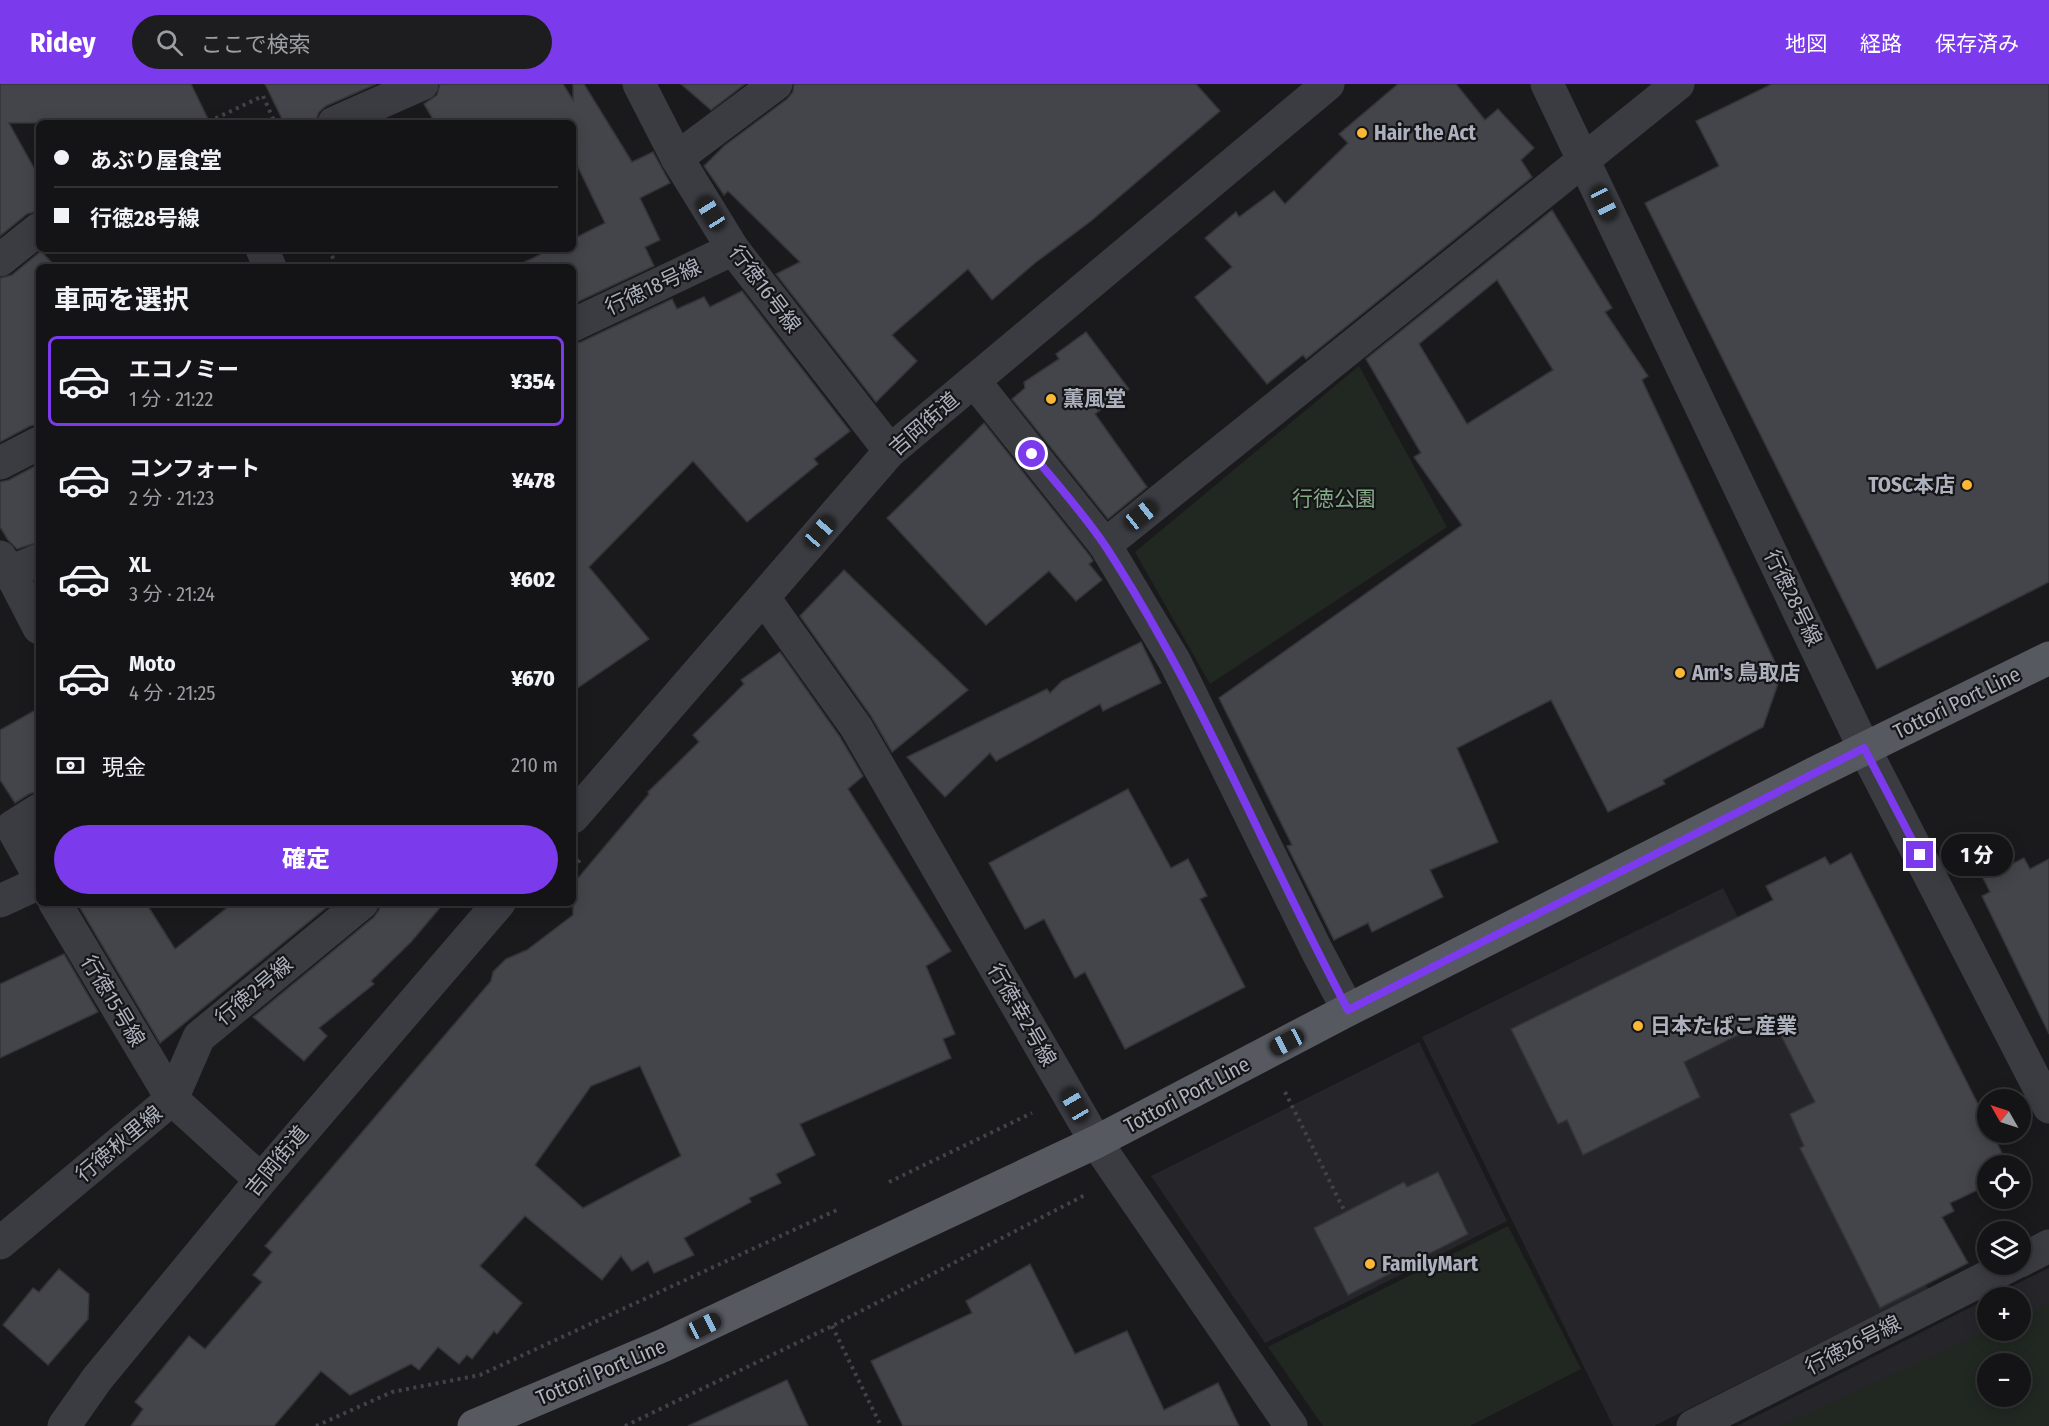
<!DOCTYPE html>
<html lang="ja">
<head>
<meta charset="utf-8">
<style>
	body { margin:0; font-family:"Fira Sans Condensed","Noto Sans JP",sans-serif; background:#1d1d1f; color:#f1f3f6; height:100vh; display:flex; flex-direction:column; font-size:22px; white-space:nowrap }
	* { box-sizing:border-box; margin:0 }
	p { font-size:20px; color:#9d9ea1 }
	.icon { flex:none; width:33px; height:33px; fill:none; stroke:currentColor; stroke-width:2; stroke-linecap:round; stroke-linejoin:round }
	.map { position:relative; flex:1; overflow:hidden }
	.panel { position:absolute; left:36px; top:180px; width:540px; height:642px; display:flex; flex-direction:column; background:#141416; border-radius:9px; box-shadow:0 3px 15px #0003,0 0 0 2px #333335 }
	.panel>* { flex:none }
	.banner { position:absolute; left:36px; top:36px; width:540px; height:132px; border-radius:9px; box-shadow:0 3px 15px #0003,0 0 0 2px #333335; display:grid; align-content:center; height:132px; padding:0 18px; background:#141416 }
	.needle { width:39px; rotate:309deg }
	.tools { position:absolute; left:1977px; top:1005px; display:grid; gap:12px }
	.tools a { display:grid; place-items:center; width:54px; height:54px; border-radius:50%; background:#141416; box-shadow:0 3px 15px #0003,0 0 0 2px #333335; font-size:30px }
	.end { position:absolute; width:27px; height:27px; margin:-14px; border:8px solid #7c3aed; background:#fff; box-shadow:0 0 0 3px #fff }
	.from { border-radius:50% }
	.bubble { position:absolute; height:42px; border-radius:21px; background:#141416; box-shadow:0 3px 15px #0003,0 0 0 2px #333335; font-size:20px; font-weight:800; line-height:42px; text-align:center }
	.car { position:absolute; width:18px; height:36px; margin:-18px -9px; border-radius:8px; box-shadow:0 0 4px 2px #0007; background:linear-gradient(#222 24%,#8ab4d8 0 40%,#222 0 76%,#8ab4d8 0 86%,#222 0) }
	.banner b { display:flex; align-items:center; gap:21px; height:57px; font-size:22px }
	.banner b+b { border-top:2px solid #333335 }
	.banner i { width:15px; height:15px; background:#f1f3f6 }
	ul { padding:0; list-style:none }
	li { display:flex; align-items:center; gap:18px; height:90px; margin:0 12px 9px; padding:0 6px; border:3px solid transparent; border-radius:9px }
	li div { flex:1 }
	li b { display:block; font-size:22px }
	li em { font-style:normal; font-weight:800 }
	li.active { border-color:#7c3aed }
	li>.icon { width:54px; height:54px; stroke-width:1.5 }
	h2 { padding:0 18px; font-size:27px; line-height:72px }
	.pay { display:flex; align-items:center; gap:15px; height:66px; padding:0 18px; font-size:22px }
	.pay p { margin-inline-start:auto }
	.button { display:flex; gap:12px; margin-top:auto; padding:12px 18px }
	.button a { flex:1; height:69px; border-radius:36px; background:#7c3aed; color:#fff; font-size:24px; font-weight:800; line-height:69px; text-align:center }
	header { display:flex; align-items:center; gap:36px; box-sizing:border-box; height:84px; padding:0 30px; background:#7c3aed; color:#fff }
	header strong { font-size:28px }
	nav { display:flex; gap:33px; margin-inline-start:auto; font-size:21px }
	.search { width:420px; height:54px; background:#1d1d1f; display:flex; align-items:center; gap:15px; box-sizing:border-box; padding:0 21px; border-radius:33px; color:#9d9ea1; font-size:22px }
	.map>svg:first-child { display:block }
	.built { fill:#26262a; fill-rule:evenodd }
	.green { fill:#202821; fill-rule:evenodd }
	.building { fill:#44454a; stroke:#343439; stroke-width:1.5; fill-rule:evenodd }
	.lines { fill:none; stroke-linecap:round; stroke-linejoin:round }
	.path { stroke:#414349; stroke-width:4; stroke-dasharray:3 4.5; stroke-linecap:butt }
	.minor { stroke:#3b3c42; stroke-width:33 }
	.major { stroke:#575961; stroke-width:33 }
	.route { stroke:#7c3aed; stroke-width:8 }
	.poi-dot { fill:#fbb834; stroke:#151518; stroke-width:2 }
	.labels { text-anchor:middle; stroke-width:4.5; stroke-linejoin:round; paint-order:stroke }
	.poi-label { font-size:21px; font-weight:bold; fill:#acb1bd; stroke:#151518; text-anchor:start }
	.street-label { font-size:21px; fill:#acb1bd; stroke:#151518 }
	.park-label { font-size:21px; fill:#83a985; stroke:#151518 }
</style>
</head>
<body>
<header>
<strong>Ridey</strong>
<div class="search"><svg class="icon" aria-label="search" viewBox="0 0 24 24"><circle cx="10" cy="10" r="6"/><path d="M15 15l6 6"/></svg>ここで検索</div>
<nav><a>地図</a><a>経路</a><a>保存済み</a></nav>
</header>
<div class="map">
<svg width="2049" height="1342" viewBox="0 0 2049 1342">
	<rect width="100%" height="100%" fill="#1a1a1d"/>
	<!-- built -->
	<g class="built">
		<path d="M1723,804l205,401 -274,137h-41l-191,-389z"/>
		<path d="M1419,958l88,179 -242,122 -114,-167z"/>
		<path d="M2049,1184v158h-312l250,-127 1,31h32v-32l-30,-1zM1988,1280h32v32h-32z"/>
	</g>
	<!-- green -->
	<g class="green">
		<path d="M1359,282l88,161 -237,157 -75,-132z"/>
		<path d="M1508,1142l73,143 -111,57h-147l-55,-79z"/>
		<path d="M2049,1219v123h-269l208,-95 32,-1 1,-14zM1988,1280h32v32h-32z"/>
	</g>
	<!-- building -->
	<g class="building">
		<path d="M0,0h191l19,39h-201l30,54v34l-12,3 -27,22z"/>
		<path d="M265,0h111l-50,22 -7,6 -3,8 -7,3h-25z"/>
		<path d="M440,0h123l10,16v-16h11l48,78 21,-10 17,31 -30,15 20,42 -15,7 9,19 -81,38v-37h-59l38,-18h21v-10l32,-16 -32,-66v-34h-138l-11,-19 13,-9z"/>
		<path d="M681,0h64l-34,26z"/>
		<path d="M794,0h402l24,27 -129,110 -56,42 -43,37 -24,-31 -76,66 25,26 -41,41 -100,-128 24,-12 -72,-71 -4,4 -20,-29 20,-20 63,-47 6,-7z"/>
		<path d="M1398,0h58l29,36 13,-11 36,39 -13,12 11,17 -226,182 -3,-4 -36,29 -72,-87 37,-30 -27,-29 31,-26 3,5 35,-26 11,13 63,-61 -9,-9z"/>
		<path d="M1772,0h277v498l-172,87 -232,-466 74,-37 -23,-45z"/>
		<path d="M1552,126l60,98 -7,4 43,64 -6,4 139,295 -18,52 -100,53 2,4 -57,28 -57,-112 -94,48 41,94 -68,28 13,27 -71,35 -4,-9 -34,17 -47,-94 5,-1 -73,-147 243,-173 -48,-68 7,-4 -55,-94zM1497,196l56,90 -86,54 -48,-80z"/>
		<path d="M41,167l13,14 -2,2h-13v157l-9,2 -30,16v-164l12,-3z"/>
		<path d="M742,207l108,140 -36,28 4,5 -71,58 -54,-61 -104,106 60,72 -76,52v-348l8,-1 91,-43 5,10 27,-12 6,10z"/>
		<path d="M1086,248l43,57 -34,25 52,73 -39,32 -96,-120 13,-11 -1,-6 35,-23 -3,-5z"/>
		<path d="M984,339l106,133 3,5 -4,3 13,16 -26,21 -27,-30 -63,54 -99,-107z"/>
		<path d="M39,380v78l-22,7 -9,-9 -8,-13v-45l9,-2z"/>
		<path d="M844,486l124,120 -76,62 -21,-36 -71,-100z"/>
		<path d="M1141,558l20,41 -58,28 -3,-7 -104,57 -6,-8 -45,44 -38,-40 140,-68 3,4 12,-12z"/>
		<path d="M780,568l60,85 23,39 -15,13 103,162 -25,15 29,68 -12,5 8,19 -151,66 15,31 -39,19 5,9 -32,15 2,4 -67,36 10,17 -40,18 -6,-12 -16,10 -11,-15 -19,24 -77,-64 -45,50 42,37 -25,31 -3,-3 -22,28 -5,-4 -8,9 -21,-17 -19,23 -8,-6 -61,31 -29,-24 -47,55h-143l12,-17 -8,-7 54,-66 16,13 57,-67 -9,-7 19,-23 -7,-6 226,-265 2,-9 13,-13 21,-9 46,-35v-31l76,-90 -1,-2 51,-50 -6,-7 51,-51 -3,-4zM640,982l41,90 -98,52 -48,-43 56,-79z"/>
		<path d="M39,624v83l-10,3 -14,9 -15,-23v-50z"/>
		<path d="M1128,705l43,79 17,-9 19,37 -7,3 45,88 -120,62 -40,-77 -10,6 -31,-59 -19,10 -36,-66z"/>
		<path d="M1851,769l137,271v8h4l16,34h-20v19l-38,18 4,8 -12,6 26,46 -88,45 -80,-160 4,-2 -14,-32 25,-12 -43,-84 -88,44 16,35 -117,58 -16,-35 -9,4 -47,-95 262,-129 -7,-14 59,-29 5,8z"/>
		<path d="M2024,774l6,11 19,-10v175l-67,-138 8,-4 -7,-14z"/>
		<path d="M77,819h69l29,46 58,-46h99l-172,140z"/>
		<path d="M380,819h64l-33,39 -40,39 3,3 -55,44 8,8 -23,25 -51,-44 121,-100 5,-7z"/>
		<path d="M64,870l34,58 -98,46v-74z"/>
		<path d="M1438,1088l30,62 -120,61 -34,-67 90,-46 3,5z"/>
		<path d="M1030,1180l45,90 52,-23 37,79 54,-27 21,43h-336l-32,-65 101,-48 -6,-12z"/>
		<path d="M59,1185l30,25 -1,25 -40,46 -45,-40 30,-37 6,4z"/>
		<path d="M787,1296l21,46h-120z"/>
	</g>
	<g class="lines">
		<!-- path -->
		<g class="path">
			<path d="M210,39l2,-3 51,-24 12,27"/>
			<path d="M329,165l8,18"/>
			<path d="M573,784l9,-11"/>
			<path d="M1285,1008l60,120"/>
			<path d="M889,1098l143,-69"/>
			<path d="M832,1242l49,100"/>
			<path d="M316,1342l76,-34 88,-17 359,-166"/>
			<path d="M625,1342l207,-100 253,-131"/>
		</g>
		<!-- minor -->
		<g class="minor">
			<path d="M639,0l38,74 56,91 157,202"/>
			<path d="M1547,0l317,664 185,359"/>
			<path d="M334,39l88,-39"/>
			<path d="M677,74l99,-74"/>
			<path d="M262,165l8,18"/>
			<path d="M0,176l39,-31"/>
			<path d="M573,241l160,-76"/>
			<path d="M974,297l131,164 70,117 142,289 31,59"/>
			<path d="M0,379l39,-20"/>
			<path d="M1105,461l573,-461"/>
			<path d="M0,473l10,15 29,56"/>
			<path d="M10,488l29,-12"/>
			<path d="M764,514l92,129 240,415 195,284"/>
			<path d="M39,726l-27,17 27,49"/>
			<path d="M573,733l317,-366 438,-367"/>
			<path d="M0,817l39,-18"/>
			<path d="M55,819l117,196"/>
			<path d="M172,1015l27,-62 163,-134"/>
			<path d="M0,1159l172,-144 89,81"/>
			<path d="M2020,1177l29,-15"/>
			<path d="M64,1342l33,-47 164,-199 238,-277"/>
			<path d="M1693,1342l320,-162"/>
		</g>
		<!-- major -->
		<path class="major" d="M474,1342l188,-80 434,-204 252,-132 469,-238 232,-114"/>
	</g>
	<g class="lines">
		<!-- route -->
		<path class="route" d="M1032,370c25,30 52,60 74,93 95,146 160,309 242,463l516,-262 56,107"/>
	</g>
	<!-- markers -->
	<g class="poi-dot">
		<circle cx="1362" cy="49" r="6"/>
		<circle cx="1051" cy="315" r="6"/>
		<circle cx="1967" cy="401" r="6"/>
		<circle cx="1680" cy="589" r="6"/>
		<circle cx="1638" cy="942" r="6"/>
		<circle cx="1370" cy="1180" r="6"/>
	</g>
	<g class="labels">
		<!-- poi labels -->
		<g class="poi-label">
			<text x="1374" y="56">Hair the Act</text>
			<text x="1063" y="322">薫風堂</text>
			<text x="1955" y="408" text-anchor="end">TOSC本店</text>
			<text x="1692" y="596">Am's 鳥取店</text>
			<text x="1650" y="949">日本たばこ産業</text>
			<text x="1382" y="1187">FamilyMart</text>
		</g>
		<!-- street labels -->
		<g class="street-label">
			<text transform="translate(653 203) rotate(-25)" y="7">行徳18号線</text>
			<text transform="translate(765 205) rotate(53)" y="7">行徳16号線</text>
			<text transform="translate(924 340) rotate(-41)" y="7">吉岡街道</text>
			<text transform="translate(1793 514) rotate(64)" y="7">行徳28号線</text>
			<text transform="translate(1957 619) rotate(-26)" y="7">Tottori Port Line</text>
			<text transform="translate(254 907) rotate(-40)" y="7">行徳2号線</text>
			<text transform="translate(113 917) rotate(59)" y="7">行徳15号線</text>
			<text transform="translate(1022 931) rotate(60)" y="7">行徳幸2号線</text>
			<text transform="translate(1187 1011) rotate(-28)" y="7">Tottori Port Line</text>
			<text transform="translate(119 1060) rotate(-40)" y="7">行徳秋里線</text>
			<text transform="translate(277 1077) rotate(-50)" y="7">吉岡街道</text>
			<text transform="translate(1853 1261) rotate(-27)" y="7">行徳26号線</text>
			<text transform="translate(601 1288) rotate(-23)" y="7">Tottori Port Line</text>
		</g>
		<!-- park labels -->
		<g class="park-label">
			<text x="1334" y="422">行徳公園</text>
		</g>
	</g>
</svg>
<div class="tools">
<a><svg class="needle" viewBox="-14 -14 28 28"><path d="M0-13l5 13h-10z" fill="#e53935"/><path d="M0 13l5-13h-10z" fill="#9d9ea1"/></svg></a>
<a><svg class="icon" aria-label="locate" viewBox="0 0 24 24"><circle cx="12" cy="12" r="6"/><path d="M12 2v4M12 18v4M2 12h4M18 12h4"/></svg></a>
<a><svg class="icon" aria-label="layers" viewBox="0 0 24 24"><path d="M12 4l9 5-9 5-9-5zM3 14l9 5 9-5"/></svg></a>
<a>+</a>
<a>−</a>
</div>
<i class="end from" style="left:1032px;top:370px"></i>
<i class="end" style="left:1920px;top:771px"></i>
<div class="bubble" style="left:1941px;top:750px;width:72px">1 分</div>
<i class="car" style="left:1604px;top:119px;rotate:154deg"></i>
<i class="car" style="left:711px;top:129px;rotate:328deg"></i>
<i class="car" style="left:1141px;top:431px;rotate:51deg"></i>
<i class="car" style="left:820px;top:448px;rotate:41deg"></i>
<i class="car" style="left:1287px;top:958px;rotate:242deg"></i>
<i class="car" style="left:1075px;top:1021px;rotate:330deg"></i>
<i class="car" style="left:704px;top:1242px;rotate:64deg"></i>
<div class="banner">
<b><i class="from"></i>あぶり屋食堂</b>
<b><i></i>行徳28号線</b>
</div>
<section class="panel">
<h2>車両を選択</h2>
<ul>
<li class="active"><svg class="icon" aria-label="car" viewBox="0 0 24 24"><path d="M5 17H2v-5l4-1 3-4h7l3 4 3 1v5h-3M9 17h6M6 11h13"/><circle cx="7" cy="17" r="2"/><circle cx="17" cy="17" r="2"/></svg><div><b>エコノミー</b><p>1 分 · 21:22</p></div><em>¥354</em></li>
<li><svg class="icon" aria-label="car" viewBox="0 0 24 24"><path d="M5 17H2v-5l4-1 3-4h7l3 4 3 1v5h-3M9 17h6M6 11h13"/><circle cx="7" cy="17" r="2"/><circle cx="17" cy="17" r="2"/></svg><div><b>コンフォート</b><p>2 分 · 21:23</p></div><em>¥478</em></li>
<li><svg class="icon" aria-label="car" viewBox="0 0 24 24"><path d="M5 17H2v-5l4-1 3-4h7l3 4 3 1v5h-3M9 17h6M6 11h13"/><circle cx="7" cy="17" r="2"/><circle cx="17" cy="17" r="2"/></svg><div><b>XL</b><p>3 分 · 21:24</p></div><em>¥602</em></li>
<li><svg class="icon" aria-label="car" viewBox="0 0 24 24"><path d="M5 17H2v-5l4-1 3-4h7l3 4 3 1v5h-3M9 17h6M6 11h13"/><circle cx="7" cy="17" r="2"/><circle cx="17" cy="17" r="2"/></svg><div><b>Moto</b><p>4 分 · 21:25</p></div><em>¥670</em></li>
</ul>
<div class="pay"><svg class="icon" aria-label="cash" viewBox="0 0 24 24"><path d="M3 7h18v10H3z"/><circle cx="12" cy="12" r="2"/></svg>現金<p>210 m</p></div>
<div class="button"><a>確定</a></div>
</section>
</div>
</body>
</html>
